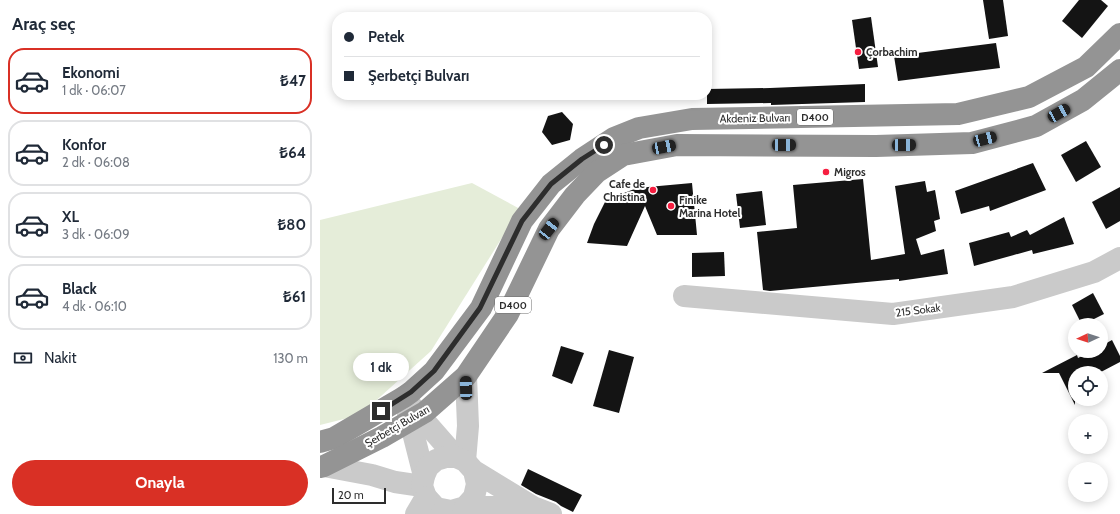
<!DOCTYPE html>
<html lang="tr">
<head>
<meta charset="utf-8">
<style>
	body { margin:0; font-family:Cabin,sans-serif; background:#f2f2f3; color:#1f2937; height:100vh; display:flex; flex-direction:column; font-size:15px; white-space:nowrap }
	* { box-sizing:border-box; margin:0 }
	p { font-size:13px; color:#747a83 }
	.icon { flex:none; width:22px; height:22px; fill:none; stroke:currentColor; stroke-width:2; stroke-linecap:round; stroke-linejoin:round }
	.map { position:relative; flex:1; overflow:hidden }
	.panel { display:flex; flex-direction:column; background:#fff; width:320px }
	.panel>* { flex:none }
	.banner { position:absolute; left:12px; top:12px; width:380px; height:88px; border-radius:16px; box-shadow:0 2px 10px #0003; display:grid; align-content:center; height:88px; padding:0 12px; background:#fff }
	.needle { width:26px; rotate:266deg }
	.tools { position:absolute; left:748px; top:318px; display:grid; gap:8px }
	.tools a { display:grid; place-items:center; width:40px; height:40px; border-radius:50%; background:#fff; box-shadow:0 2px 10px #0003; font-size:20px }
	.scale { position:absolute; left:12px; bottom:10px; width:54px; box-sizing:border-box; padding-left:4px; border:2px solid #2d2d2d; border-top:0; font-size:11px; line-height:14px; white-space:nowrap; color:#2d2d2d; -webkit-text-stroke:3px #fff; paint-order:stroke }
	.end { position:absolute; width:18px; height:18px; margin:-9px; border:5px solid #2d2d2d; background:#fff; box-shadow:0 0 0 2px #fff }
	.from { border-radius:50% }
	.bubble { position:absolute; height:28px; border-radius:14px; background:#fff; box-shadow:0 2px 10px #0003; font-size:13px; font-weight:700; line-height:28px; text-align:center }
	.car { position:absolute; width:12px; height:24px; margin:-12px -6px; border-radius:5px; box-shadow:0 0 3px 1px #0007; background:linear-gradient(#222 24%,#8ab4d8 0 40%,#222 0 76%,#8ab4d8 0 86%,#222 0) }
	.banner b { display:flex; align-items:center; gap:14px; height:38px; font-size:15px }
	.banner b+b { border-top:1px solid #e0e1e3 }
	.banner i { width:10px; height:10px; background:#1f2937 }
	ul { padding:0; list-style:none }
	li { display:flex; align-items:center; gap:12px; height:66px; margin:0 8px 6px; padding:0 4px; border:2px solid #e0e1e3; border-radius:16px }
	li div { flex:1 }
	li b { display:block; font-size:15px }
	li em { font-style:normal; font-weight:700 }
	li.current { border-color:#d93025 }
	li>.icon { width:36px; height:36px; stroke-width:1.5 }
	h2 { padding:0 12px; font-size:18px; line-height:48px }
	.pay { display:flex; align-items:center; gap:10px; height:44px; padding:0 12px; font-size:15px }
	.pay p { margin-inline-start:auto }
	.primary-button { display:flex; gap:8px; margin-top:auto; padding:8px 12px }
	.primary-button a { flex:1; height:46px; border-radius:24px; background:#d93025; color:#fff; font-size:16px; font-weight:700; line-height:46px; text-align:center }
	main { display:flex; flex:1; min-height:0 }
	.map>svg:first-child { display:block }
	.green { fill:#e5edd9 }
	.building { fill:#141414 }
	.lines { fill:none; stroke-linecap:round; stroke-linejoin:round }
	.minor { stroke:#cacaca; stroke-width:22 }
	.highway { stroke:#949494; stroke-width:22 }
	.route { stroke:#2d2d2d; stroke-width:5 }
	.poi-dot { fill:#f61e40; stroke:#fff; stroke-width:1.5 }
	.labels { text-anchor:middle; stroke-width:4; stroke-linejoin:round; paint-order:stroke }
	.shield { fill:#fff; stroke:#6c6c6c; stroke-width:1 }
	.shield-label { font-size:10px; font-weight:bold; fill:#2d2d2d }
	.poi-label { font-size:11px; font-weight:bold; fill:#2d2d2d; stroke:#fff; text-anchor:start }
	.street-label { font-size:11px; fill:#2d2d2d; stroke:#fff }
</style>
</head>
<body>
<main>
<section class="panel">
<h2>Araç seç</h2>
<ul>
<li class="current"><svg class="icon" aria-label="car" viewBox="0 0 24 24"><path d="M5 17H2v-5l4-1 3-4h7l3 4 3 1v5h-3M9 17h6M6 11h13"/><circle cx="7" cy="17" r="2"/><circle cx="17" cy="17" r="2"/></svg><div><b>Ekonomi</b><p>1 dk · 06:07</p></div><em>₺47</em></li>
<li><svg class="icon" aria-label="car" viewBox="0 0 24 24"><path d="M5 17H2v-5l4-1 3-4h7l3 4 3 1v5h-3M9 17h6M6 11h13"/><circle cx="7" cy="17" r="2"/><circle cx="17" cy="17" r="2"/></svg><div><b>Konfor</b><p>2 dk · 06:08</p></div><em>₺64</em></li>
<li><svg class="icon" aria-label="car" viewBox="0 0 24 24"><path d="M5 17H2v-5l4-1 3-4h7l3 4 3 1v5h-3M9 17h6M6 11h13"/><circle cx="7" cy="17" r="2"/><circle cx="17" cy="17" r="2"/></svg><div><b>XL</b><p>3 dk · 06:09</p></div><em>₺80</em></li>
<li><svg class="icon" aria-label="car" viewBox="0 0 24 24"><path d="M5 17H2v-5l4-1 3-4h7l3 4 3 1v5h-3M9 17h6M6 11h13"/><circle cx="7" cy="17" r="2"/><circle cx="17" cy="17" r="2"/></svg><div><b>Black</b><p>4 dk · 06:10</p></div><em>₺61</em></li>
</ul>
<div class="pay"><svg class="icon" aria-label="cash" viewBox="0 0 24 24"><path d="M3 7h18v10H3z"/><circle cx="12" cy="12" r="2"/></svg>Nakit<p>130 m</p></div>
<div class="primary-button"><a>Onayla</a></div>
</section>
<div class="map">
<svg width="800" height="514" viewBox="0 0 800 514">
	<rect width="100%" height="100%" fill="#fff"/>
	<!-- green -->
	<path class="green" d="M152,183l48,26 -89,142 -71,64 -40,10v-205z"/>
	<!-- building -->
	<g class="building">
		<path d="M663,0h20l5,36 -19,3z"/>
		<path d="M759,0h22l7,6 -26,32 -20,-17z"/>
		<path d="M551,17l7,50 -19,2 -7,-49z"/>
		<path d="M676,43l4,25 -102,13 -4,-25z"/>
		<path d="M545,84v18l-94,3v-2l-64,1v-15l63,-1z"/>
		<path d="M242,112l11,12 -3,16 -18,5 -10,-13 6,-16z"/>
		<path d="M766,141l15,26 -25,15 -15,-27z"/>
		<path d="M713,163l13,27 -56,21 -1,-5 -28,8 -6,-23z"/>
		<path d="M543,179l8,81 34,-6 -10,-68 30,-5 2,11 8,-2 5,29 -6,2 2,10 -20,8 5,16 23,-6 4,25 -49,7v-2l-129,12 -7,-1 -6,-58 40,-4 -4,-43z"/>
		<path d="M372,183l5,52h-40l-12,-29 -18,40 -40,-3 7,-19 12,-24 31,-12z"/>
		<path d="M800,187v34l-14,8 -14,-27z"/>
		<path d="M442,191l4,34 -26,3 -4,-34z"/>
		<path d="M744,217l10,27 -41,10 -1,-4 -58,16 -5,-23 40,-11 2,5 16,-7 3,5z"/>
		<path d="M404,252l1,24 -33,1v-24z"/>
		<path d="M773,293l11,21 -22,11 -10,-20z"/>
		<path d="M792,340l8,16v6l-21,11h-24v32l-16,-32h-17l35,-18 1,3 14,-7h9v-5z"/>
		<path d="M241,346l23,7 -12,31 -20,-8z"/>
		<path d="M289,350l25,7 -15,56 -26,-7z"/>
		<path d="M208,469l54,26 -9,17 -12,-6 -5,-4 -20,-8 -15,-9z"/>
	</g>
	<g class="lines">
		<!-- minor -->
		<g class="minor">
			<path d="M364,296l209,18 120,-17 81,-25 26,-14"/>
			<path d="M84,397l20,79"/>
			<path d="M87,401l49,56"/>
			<path d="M145,461l3,-35 -2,-50"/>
			<path d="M4,466l48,9 23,7 27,4"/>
			<path d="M154,471l3,13 -3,13 -9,10 -14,4 -15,-3 -10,-11 -4,-11 2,-10 4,-9 8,-7 10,-3h10l9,4 9,10 59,36 18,7"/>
			<path d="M96,514l10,-17"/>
			<path d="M143,514l2,-7h66"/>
		</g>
		<!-- highway -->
		<g class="highway">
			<path d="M0,442l14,-4 70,-41 7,-5 23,-21 47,-63 41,-87 29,-37 31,-25 32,-21 25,-10 53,-9 266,-5 71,-17 57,-30 34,-33"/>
			<path d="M0,467l4,-1 58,-29 43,-25 41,-36 42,-62 41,-85 26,-34 22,-23 26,-17 54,-10 199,1 96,-3 64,-17 47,-26 37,-30"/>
		</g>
	</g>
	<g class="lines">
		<!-- route -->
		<path class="route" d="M61,411l30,-19 23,-21 46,-63 42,-87 29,-37 31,-25 22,-14"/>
	</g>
	<!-- markers -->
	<g class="poi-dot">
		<circle cx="538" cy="52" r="4"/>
		<circle cx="506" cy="172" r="4"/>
		<circle cx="333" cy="190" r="4"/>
		<circle cx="351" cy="206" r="4"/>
	</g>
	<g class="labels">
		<!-- shield labels -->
		<g class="shield">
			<rect x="477" y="109" width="36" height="16" rx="3"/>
			<rect x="175" y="297" width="36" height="16" rx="3"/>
		</g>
		<g class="shield-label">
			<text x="495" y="121">D400</text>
			<text x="193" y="309">D400</text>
		</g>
		<!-- poi labels -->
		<g class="poi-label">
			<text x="546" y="56">Çorbachim</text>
			<text x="514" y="176">Migros</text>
			<text x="325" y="188" text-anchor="end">Cafe de<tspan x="325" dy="13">Christina</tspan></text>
			<text x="359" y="204">Finike<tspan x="359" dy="13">Marina Hotel</tspan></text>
		</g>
		<!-- street labels -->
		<g class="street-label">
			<text transform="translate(435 118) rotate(-1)" y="4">Akdeniz Bulvarı</text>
			<text transform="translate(598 310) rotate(-7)" y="4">215 Sokak</text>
			<text transform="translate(77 426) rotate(-30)" y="4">Şerbetçi Bulvarı</text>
		</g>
	</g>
</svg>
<div class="tools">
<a><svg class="needle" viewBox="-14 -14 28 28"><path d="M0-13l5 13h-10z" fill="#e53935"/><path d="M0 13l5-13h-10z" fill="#747a83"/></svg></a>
<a><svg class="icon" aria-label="locate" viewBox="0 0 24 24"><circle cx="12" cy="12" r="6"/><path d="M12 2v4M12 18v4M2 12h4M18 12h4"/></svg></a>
<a>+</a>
<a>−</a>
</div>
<div class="scale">20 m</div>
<i class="end from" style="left:284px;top:145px"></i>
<i class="end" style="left:61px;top:411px"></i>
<div class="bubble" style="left:33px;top:353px;width:56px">1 dk</div>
<i class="car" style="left:739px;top:113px;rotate:61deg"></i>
<i class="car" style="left:665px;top:139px;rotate:75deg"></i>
<i class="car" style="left:464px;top:145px;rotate:90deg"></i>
<i class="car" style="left:584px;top:145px;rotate:89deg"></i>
<i class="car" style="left:344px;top:147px;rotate:79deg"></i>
<i class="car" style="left:229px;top:229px;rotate:38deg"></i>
<i class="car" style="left:146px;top:388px;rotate:358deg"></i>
<div class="banner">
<b><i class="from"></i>Petek</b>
<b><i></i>Şerbetçi Bulvarı</b>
</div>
</div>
</main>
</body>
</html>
